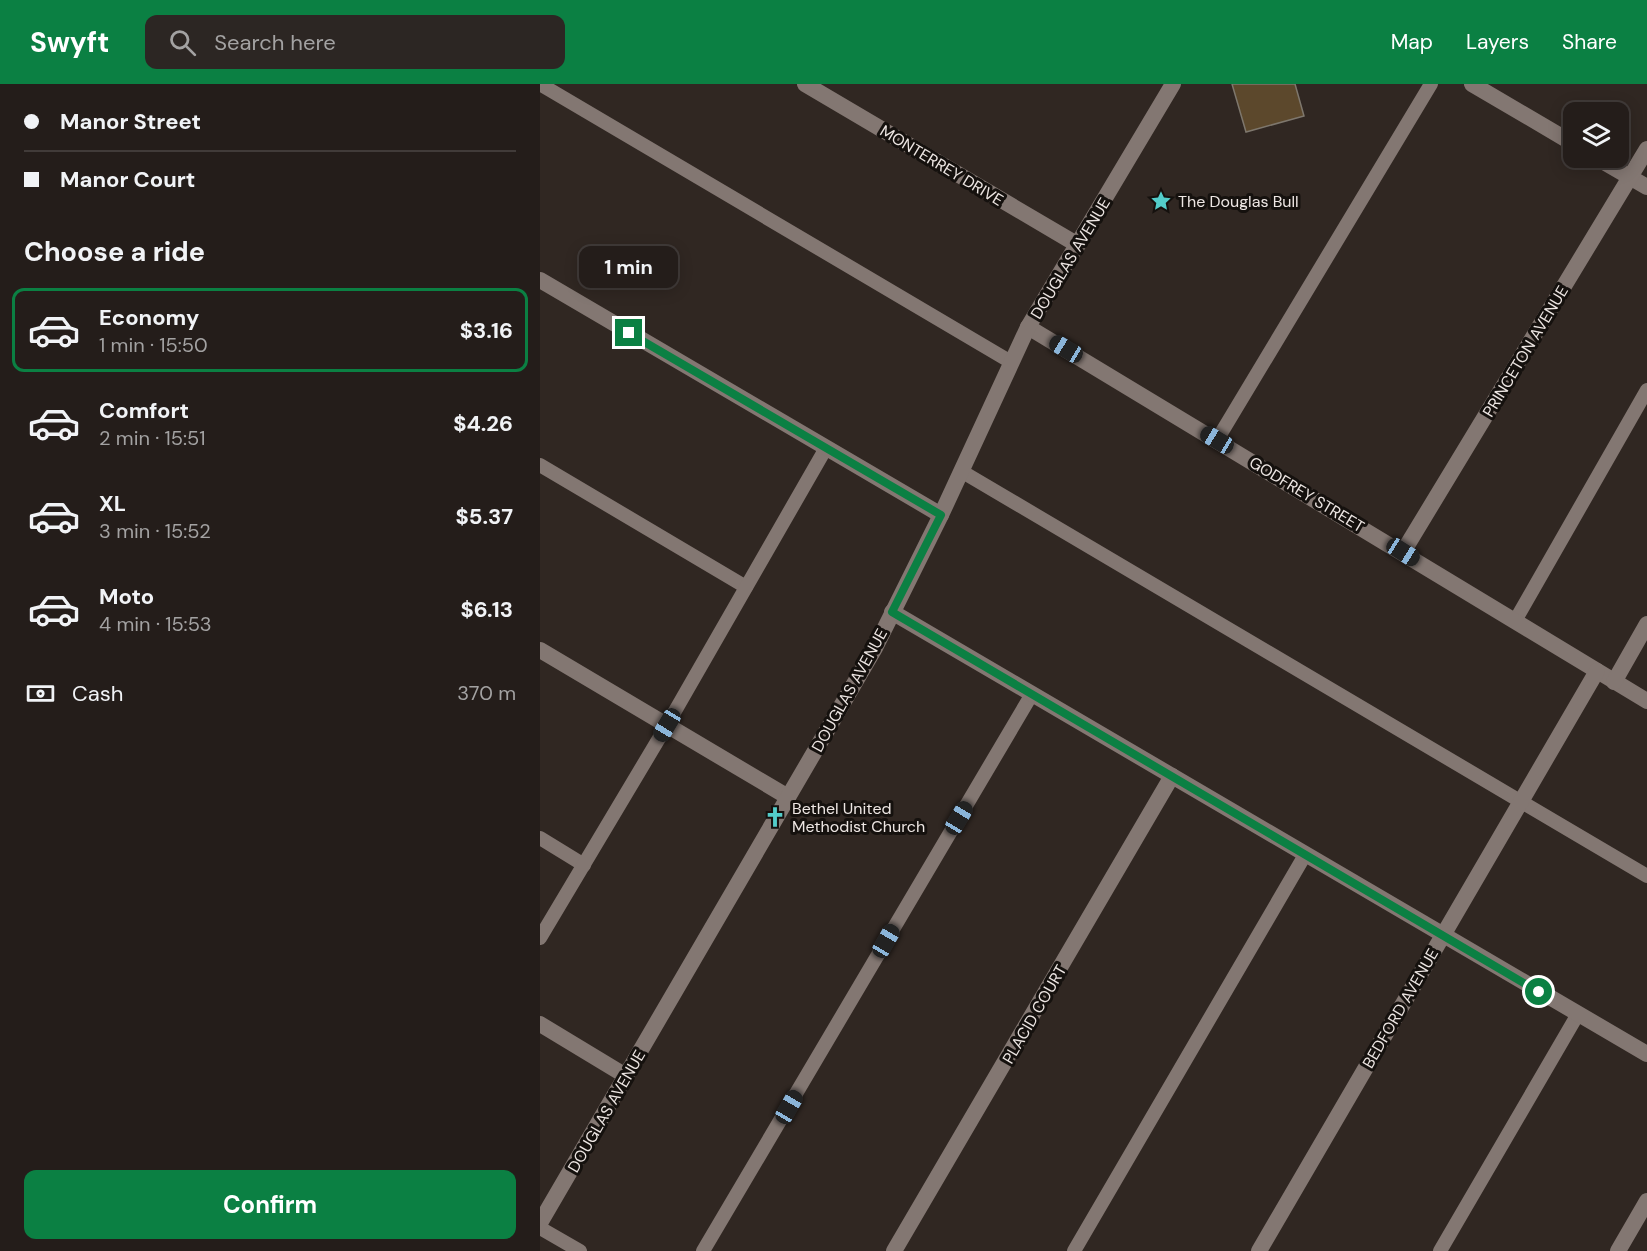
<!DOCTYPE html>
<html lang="en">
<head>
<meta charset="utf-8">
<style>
	body { margin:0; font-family:"DM Sans",sans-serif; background:#2c2623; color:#f1f3f6; height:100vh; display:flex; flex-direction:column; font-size:22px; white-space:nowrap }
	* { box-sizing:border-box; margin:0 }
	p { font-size:20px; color:#a3a2a2 }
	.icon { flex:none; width:33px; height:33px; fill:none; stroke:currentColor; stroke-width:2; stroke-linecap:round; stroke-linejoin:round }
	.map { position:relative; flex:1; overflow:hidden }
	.sheet { display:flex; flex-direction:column; background:#241d1a; width:540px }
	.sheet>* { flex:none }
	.top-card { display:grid; align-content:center; height:132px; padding:0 24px; background:#241d1a }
	.tools { position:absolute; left:1023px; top:18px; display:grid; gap:12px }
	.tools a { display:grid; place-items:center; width:66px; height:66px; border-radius:12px; background:#241d1a; box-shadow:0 3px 15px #0003,0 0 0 2px #413b39; font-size:30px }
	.end { position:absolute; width:27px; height:27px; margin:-14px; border:8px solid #0b8043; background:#fff; box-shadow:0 0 0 3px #fff }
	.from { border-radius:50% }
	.bubble { position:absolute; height:42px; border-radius:12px; background:#241d1a; box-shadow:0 3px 15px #0003,0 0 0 2px #413b39; font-size:20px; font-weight:700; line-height:42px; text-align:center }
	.car { position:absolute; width:18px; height:36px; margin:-18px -9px; border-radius:8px; box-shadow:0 0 4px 2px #0007; background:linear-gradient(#222 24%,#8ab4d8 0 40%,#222 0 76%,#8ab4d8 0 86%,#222 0) }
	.top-card b { display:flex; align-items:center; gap:21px; height:57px; font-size:22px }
	.top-card b+b { border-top:2px solid #413b39 }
	.top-card i { width:15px; height:15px; background:#f1f3f6 }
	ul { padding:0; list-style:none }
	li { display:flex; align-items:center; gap:18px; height:84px; margin:0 12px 9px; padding:0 12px; border:3px solid transparent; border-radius:12px }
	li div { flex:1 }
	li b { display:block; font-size:22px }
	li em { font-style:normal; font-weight:700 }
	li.active { border-color:#0b8043 }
	li>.icon { width:54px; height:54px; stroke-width:1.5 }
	h2 { padding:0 24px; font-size:27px; line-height:72px }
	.pay { display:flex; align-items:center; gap:15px; height:66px; padding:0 24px; font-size:22px }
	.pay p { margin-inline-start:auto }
	.primary-button { display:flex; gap:12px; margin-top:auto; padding:12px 24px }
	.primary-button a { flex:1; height:69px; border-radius:12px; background:#0b8043; color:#fff; font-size:24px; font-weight:700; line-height:69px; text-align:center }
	header { display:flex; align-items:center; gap:36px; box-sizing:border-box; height:84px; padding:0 30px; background:#0b8043; color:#fff }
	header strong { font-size:28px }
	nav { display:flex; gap:33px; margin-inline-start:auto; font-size:21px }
	.search { width:420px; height:54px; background:#2c2623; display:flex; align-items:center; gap:15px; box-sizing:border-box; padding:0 21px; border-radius:12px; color:#a3a2a2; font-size:22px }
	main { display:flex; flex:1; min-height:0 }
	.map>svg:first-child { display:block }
	.building { fill:#5c482c; stroke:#7e776d; stroke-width:1.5 }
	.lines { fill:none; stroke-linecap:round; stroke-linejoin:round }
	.service { stroke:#837772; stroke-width:14 }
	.minor { stroke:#837772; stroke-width:16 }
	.tertiary { stroke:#837772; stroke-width:16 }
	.route { stroke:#0b8043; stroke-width:8 }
	.labels { text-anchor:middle; stroke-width:6; stroke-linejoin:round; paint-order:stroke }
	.street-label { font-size:16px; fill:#ede6e3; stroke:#15110e }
	.poi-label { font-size:16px; fill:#ede6e3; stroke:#15110e; text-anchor:start }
</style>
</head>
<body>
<header>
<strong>Swyft</strong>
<div class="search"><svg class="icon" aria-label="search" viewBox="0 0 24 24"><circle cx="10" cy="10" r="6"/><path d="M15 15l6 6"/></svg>Search here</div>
<nav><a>Map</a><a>Layers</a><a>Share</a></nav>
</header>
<main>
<section class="sheet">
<div class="top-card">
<b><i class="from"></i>Manor Street</b>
<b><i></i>Manor Court</b>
</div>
<h2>Choose a ride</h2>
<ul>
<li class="active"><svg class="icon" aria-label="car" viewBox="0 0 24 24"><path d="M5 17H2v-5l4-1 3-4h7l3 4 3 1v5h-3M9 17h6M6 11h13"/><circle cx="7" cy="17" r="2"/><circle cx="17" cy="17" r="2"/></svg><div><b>Economy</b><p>1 min · 15:50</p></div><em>$3.16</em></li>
<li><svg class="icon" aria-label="car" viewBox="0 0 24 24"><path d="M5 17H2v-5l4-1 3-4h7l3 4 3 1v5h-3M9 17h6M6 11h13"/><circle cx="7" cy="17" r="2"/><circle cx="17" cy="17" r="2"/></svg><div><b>Comfort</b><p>2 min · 15:51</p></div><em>$4.26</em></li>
<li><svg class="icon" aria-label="car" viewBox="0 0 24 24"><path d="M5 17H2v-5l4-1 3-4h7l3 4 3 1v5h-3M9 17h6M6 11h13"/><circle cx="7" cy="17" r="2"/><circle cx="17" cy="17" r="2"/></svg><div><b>XL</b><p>3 min · 15:52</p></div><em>$5.37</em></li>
<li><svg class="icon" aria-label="car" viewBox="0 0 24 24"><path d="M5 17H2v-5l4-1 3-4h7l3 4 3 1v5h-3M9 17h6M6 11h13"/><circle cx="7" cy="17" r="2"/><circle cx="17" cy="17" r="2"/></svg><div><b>Moto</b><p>4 min · 15:53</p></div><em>$6.13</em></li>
</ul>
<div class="pay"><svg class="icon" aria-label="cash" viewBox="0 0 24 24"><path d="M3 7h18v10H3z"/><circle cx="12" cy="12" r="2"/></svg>Cash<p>370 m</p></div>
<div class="primary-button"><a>Confirm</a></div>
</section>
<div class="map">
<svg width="1107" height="1167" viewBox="0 0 1107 1167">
	<rect width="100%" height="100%" fill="#302722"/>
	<!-- building -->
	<path class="building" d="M692,0h63l9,32 -58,16z"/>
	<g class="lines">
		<!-- service -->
		<g class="service">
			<path d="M0,0l471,278"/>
			<path d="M677,356l214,-356"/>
			<path d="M0,381l206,122"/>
			<path d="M421,387l686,405"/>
			<path d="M975,537l132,-231"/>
			<path d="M0,754l44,27"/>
			<path d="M0,854l127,-213 159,-277"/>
			<path d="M0,1144l40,23"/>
			<path d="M163,1167l329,-557"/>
			<path d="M534,1167l231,-396"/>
			<path d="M900,1167l138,-237"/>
		</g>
		<!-- minor -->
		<g class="minor">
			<path d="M265,0l273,161"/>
			<path d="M932,0l102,60"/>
			<path d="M1057,74l50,29"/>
			<path d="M0,196l401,235"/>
			<path d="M488,243l619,374"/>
			<path d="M863,468l244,-403"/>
			<path d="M352,528l755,442"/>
			<path d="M0,566l248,147"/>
			<path d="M1074,598l33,-58"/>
			<path d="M0,940l86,52"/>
			<path d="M354,1167l278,-475"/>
			<path d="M719,1167l338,-580"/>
			<path d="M1078,1167l29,-50"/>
		</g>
		<!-- tertiary -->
		<path class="tertiary" d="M0,1139l335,-575 66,-133 87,-188 145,-243"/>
	</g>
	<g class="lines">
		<!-- route -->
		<path class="route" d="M89,249l312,182 -49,97 647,380"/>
	</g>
	<!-- icons -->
	<defs>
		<g id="sight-bare" transform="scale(1.62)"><path d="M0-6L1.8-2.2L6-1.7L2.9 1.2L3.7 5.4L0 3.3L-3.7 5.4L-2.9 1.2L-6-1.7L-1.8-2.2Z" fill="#53cdca" stroke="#15110e" stroke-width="2.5" paint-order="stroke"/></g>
		<g id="church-bare" transform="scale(1.62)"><path d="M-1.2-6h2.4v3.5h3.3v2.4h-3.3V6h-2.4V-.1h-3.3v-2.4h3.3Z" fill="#53cdca" stroke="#15110e" stroke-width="2.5" paint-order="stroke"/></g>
	</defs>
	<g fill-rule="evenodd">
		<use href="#sight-bare" x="621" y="117"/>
		<use href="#church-bare" x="235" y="733"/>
	</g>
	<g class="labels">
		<!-- street labels -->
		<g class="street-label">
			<text transform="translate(402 81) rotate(31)" y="6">MONTERREY DRIVE</text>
			<text transform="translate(530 174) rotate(-59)" y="6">DOUGLAS AVENUE</text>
			<text transform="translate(985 267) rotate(-59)" y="6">PRINCETON AVENUE</text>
			<text transform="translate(767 410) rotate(31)" y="6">GODFREY STREET</text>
			<text transform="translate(309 606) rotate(-61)" y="6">DOUGLAS AVENUE</text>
			<text transform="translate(860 924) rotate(-60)" y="6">BEDFORD AVENUE</text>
			<text transform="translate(494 930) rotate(-60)" y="6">PLACID COURT</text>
			<text transform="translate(66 1027) rotate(-60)" y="6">DOUGLAS AVENUE</text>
		</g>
		<!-- poi labels -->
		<g class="poi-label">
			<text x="638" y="123">The Douglas Bull</text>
			<text x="252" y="730">Bethel United<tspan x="252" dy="18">Methodist Church</tspan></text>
		</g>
	</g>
</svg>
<div class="tools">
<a><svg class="icon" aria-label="layers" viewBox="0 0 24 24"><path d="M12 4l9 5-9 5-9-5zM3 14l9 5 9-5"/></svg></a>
</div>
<i class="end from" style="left:999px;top:908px"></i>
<i class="end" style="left:89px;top:249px"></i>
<div class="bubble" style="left:39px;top:162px;width:99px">1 min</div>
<i class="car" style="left:526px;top:265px;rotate:301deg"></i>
<i class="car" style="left:677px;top:356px;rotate:301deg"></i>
<i class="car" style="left:863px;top:468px;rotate:122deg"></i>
<i class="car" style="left:127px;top:641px;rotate:211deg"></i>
<i class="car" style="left:419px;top:734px;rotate:31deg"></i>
<i class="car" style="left:346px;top:857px;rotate:30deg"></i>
<i class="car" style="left:249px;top:1023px;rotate:30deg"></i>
</div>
</main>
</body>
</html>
